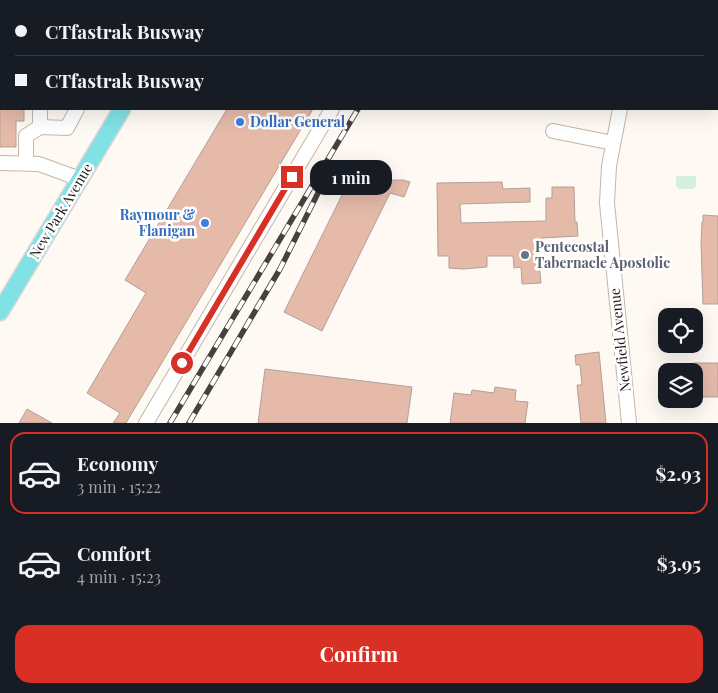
<!DOCTYPE html>
<html lang="en">
<head>
<meta charset="utf-8">
<style>
	body { margin:0; font-family:"Playfair Display",serif; background:#242831; color:#f1f3f6; height:100vh; display:flex; flex-direction:column; font-size:19px; white-space:nowrap }
	* { box-sizing:border-box; margin:0 }
	p { font-size:16px; color:#9ea1a6 }
	.icon { flex:none; width:28px; height:28px; fill:none; stroke:currentColor; stroke-width:2; stroke-linecap:round; stroke-linejoin:round }
	.map { position:relative; height:423px; overflow:hidden }
	.sheet { display:flex; flex-direction:column; background:#171b24; flex:1 }
	.sheet>* { flex:none }
	.banner { position:absolute; left:0px; top:0px; width:719px; height:110px; box-shadow:0 5px 20px #0002; display:grid; align-content:center; height:110px; padding:0 15px; background:#171b24 }
	.controls { position:absolute; left:658px; top:308px; display:grid; gap:10px }
	.controls a { display:grid; place-items:center; width:45px; height:45px; border-radius:10px; background:#171b24; box-shadow:0 5px 20px #0002; font-size:25px }
	.end { position:absolute; width:22px; height:22px; margin:-11px; border:6px solid #d93025; background:#fff; box-shadow:0 0 0 2px #fff }
	.from { border-radius:50% }
	.bubble { position:absolute; height:35px; border-radius:15px; background:#171b24; box-shadow:0 5px 20px #0002; font-size:16px; font-weight:700; line-height:35px; text-align:center }
	.banner b { display:flex; align-items:center; gap:18px; height:48px; font-size:19px }
	.banner b+b { border-top:1px solid #363941 }
	.banner i { width:12px; height:12px; background:#f1f3f6 }
	ul { padding:9px 0 0; list-style:none }
	li { display:flex; align-items:center; gap:15px; height:82px; margin:0 10px 8px; padding:0 5px; border:2px solid transparent; border-radius:15px }
	li div { flex:1 }
	li b { display:block; font-size:19px }
	li em { font-style:normal; font-weight:700 }
	li.selected { border-color:#d93025 }
	li>.icon { width:45px; height:45px; stroke-width:1.5 }
	.button { display:flex; gap:10px; margin-top:auto; padding:10px 15px }
	.button a { flex:1; height:58px; border-radius:15px; background:#d93025; color:#fff; font-size:20px; font-weight:700; line-height:58px; text-align:center }
	.map>svg:first-child { display:block }
	.green { fill:#d5f0dd }
	.building { fill:#e5baa9; stroke:#b1a099 }
	.lines { fill:none; stroke-linecap:round; stroke-linejoin:round }
	.minor-casing { stroke:#c3b6aa; stroke-width:16 }
	.major-casing { stroke:#d6d5d5; stroke-width:19 }
	.path { stroke:#b9b3ae; stroke-width:2.5; stroke-dasharray:4 2.5; stroke-linecap:butt }
	.minor { stroke:#fff; stroke-width:14 }
	.major { stroke:#81e2e6; stroke-width:16 }
	.rail-casing { stroke:#46413c; stroke-width:5.5 }
	.rail { stroke:#fff; stroke-width:4; stroke-dasharray:11; stroke-linecap:butt }
	.route { stroke:#d93025; stroke-width:6 }
	.shop-dot { fill:#3f7fe0; stroke:#fff; stroke-width:2 }
	.worship-dot { fill:#6b7280; stroke:#fff; stroke-width:2 }
	.labels { text-anchor:middle; stroke-width:5; stroke-linejoin:round; paint-order:stroke }
	.shop-label { font-size:14px; font-weight:bold; fill:#366cbe; stroke:#fff; text-anchor:start }
	.street-label { font-size:14px; fill:#1d1814; stroke:#fff }
	.worship-label { font-size:14px; font-weight:bold; fill:#5b616d; stroke:#fff; text-anchor:start }
</style>
</head>
<body>
<div class="map">
<svg width="718" height="423" viewBox="0 0 718 423">
	<rect width="100%" height="100%" fill="#fff9f4"/>
	<!-- green -->
	<path class="green" d="M676,176h20v10l-3,3h-14l-3,-3z"/>
	<!-- building -->
	<g class="building">
		<path d="M0,109h24v12h-8v26h-16z"/>
		<path d="M227,109h86l-187,314h-13l7,-10 -33,-20 59,-100 -21,-13z"/>
		<path d="M403,180l7,2 -6,15 -14,-4 -68,138 -38,-19 65,-131z"/>
		<path d="M502,182l1,7 27,-1v14l-70,2 1,19 85,-2v-23h6v-11h22l1,35h2l1,14 -36,2v3l-5,1 4,41 -19,1 -1,-17 -7,1 -1,-12h-26v11l-23,2 -15,-1v-12h-11l-1,-73z"/>
		<path d="M703,215l15,1v88h-15l-2,-61 1,-21h1z"/>
		<path d="M599,352l7,71h-25l-4,-38h5l-2,-20h-4l-1,-10z"/>
		<rect x="694" y="363" width="24" height="34"/>
		<path d="M265,369l147,18 -5,36h-149z"/>
		<path d="M495,387l21,3 -1,11 13,1 -3,21h-75l4,-30 17,2 1,-5 22,3z"/>
		<path d="M27,409l25,14h-33z"/>
	</g>
	<g class="lines">
		<!-- minor casing -->
		<g class="minor-casing">
			<g id="minor">
				<path d="M349,0l1,1"/>
				<path d="M394,1v-1"/>
				<path d="M644,1v-1"/>
				<path d="M620,109l-11,57 -2,37 22,220"/>
				<path d="M40,127v-18"/>
				<path d="M553,131l60,12"/>
				<path d="M0,163l39,1 41,15"/>
				<path d="M26,163v-27l14,-9 27,1 10,-19"/>
				<path d="M146,423l186,-314"/>
			</g>
		</g>
		<!-- major casing -->
		<g class="major-casing">
			<g id="major">
				<path d="M186,1v-1"/>
				<path d="M0,312l122,-203"/>
			</g>
		</g>
		<!-- path -->
		<g class="path">
			<path d="M283,0l2,1"/>
			<path d="M306,1l1,-1"/>
		</g>
		<!-- minor -->
		<use href="#minor" class="minor"/>
		<!-- major -->
		<use href="#major" class="major"/>
		<!-- rail casing -->
		<g class="rail-casing">
			<g id="rail">
				<path d="M422,1v-1"/>
				<path d="M170,423l188,-314"/>
				<path d="M189,423l91,-154 47,-94"/>
			</g>
		</g>
		<!-- rail -->
		<use href="#rail" class="rail"/>
	</g>
	<g class="lines">
		<!-- route -->
		<path class="route" d="M182,363l110,-186"/>
	</g>
	<!-- markers -->
	<g class="shop-dot">
		<circle cx="240" cy="122" r="5"/>
		<circle cx="205" cy="223" r="5"/>
	</g>
	<circle class="worship-dot" cx="525" cy="255" r="5"/>
	<g class="labels">
		<!-- shop labels -->
		<g class="shop-label">
			<text x="250" y="127">Dollar General</text>
			<text x="195" y="220" text-anchor="end">Raymour &amp;<tspan x="195" dy="16">Flanigan</tspan></text>
		</g>
		<!-- street labels -->
		<g class="street-label">
			<text transform="translate(61 211) rotate(-59)" y="5">New Park Avenue</text>
			<text transform="translate(620 340) rotate(-96)" y="5">Newfield Avenue</text>
		</g>
		<!-- worship labels -->
		<g class="worship-label">
			<text x="535" y="252">Pentecostal<tspan x="535" dy="16">Tabernacle Apostolic</tspan></text>
		</g>
	</g>
</svg>
<div class="controls">
<a><svg class="icon" aria-label="locate" viewBox="0 0 24 24"><circle cx="12" cy="12" r="6"/><path d="M12 2v4M12 18v4M2 12h4M18 12h4"/></svg></a>
<a><svg class="icon" aria-label="layers" viewBox="0 0 24 24"><path d="M12 4l9 5-9 5-9-5zM3 14l9 5 9-5"/></svg></a>
</div>
<i class="end from" style="left:182px;top:363px"></i>
<i class="end" style="left:292px;top:177px"></i>
<div class="bubble" style="left:310px;top:160px;width:82px">1 min</div>
<div class="banner">
<b><i class="from"></i>CTfastrak Busway</b>
<b><i></i>CTfastrak Busway</b>
</div>
</div>
<section class="sheet">
<ul>
<li class="selected"><svg class="icon" aria-label="car" viewBox="0 0 24 24"><path d="M5 17H2v-5l4-1 3-4h7l3 4 3 1v5h-3M9 17h6M6 11h13"/><circle cx="7" cy="17" r="2"/><circle cx="17" cy="17" r="2"/></svg><div><b>Economy</b><p>3 min · 15:22</p></div><em>$2.93</em></li>
<li><svg class="icon" aria-label="car" viewBox="0 0 24 24"><path d="M5 17H2v-5l4-1 3-4h7l3 4 3 1v5h-3M9 17h6M6 11h13"/><circle cx="7" cy="17" r="2"/><circle cx="17" cy="17" r="2"/></svg><div><b>Comfort</b><p>4 min · 15:23</p></div><em>$3.95</em></li>
</ul>
<div class="button"><a>Confirm</a></div>
</section>
</body>
</html>
